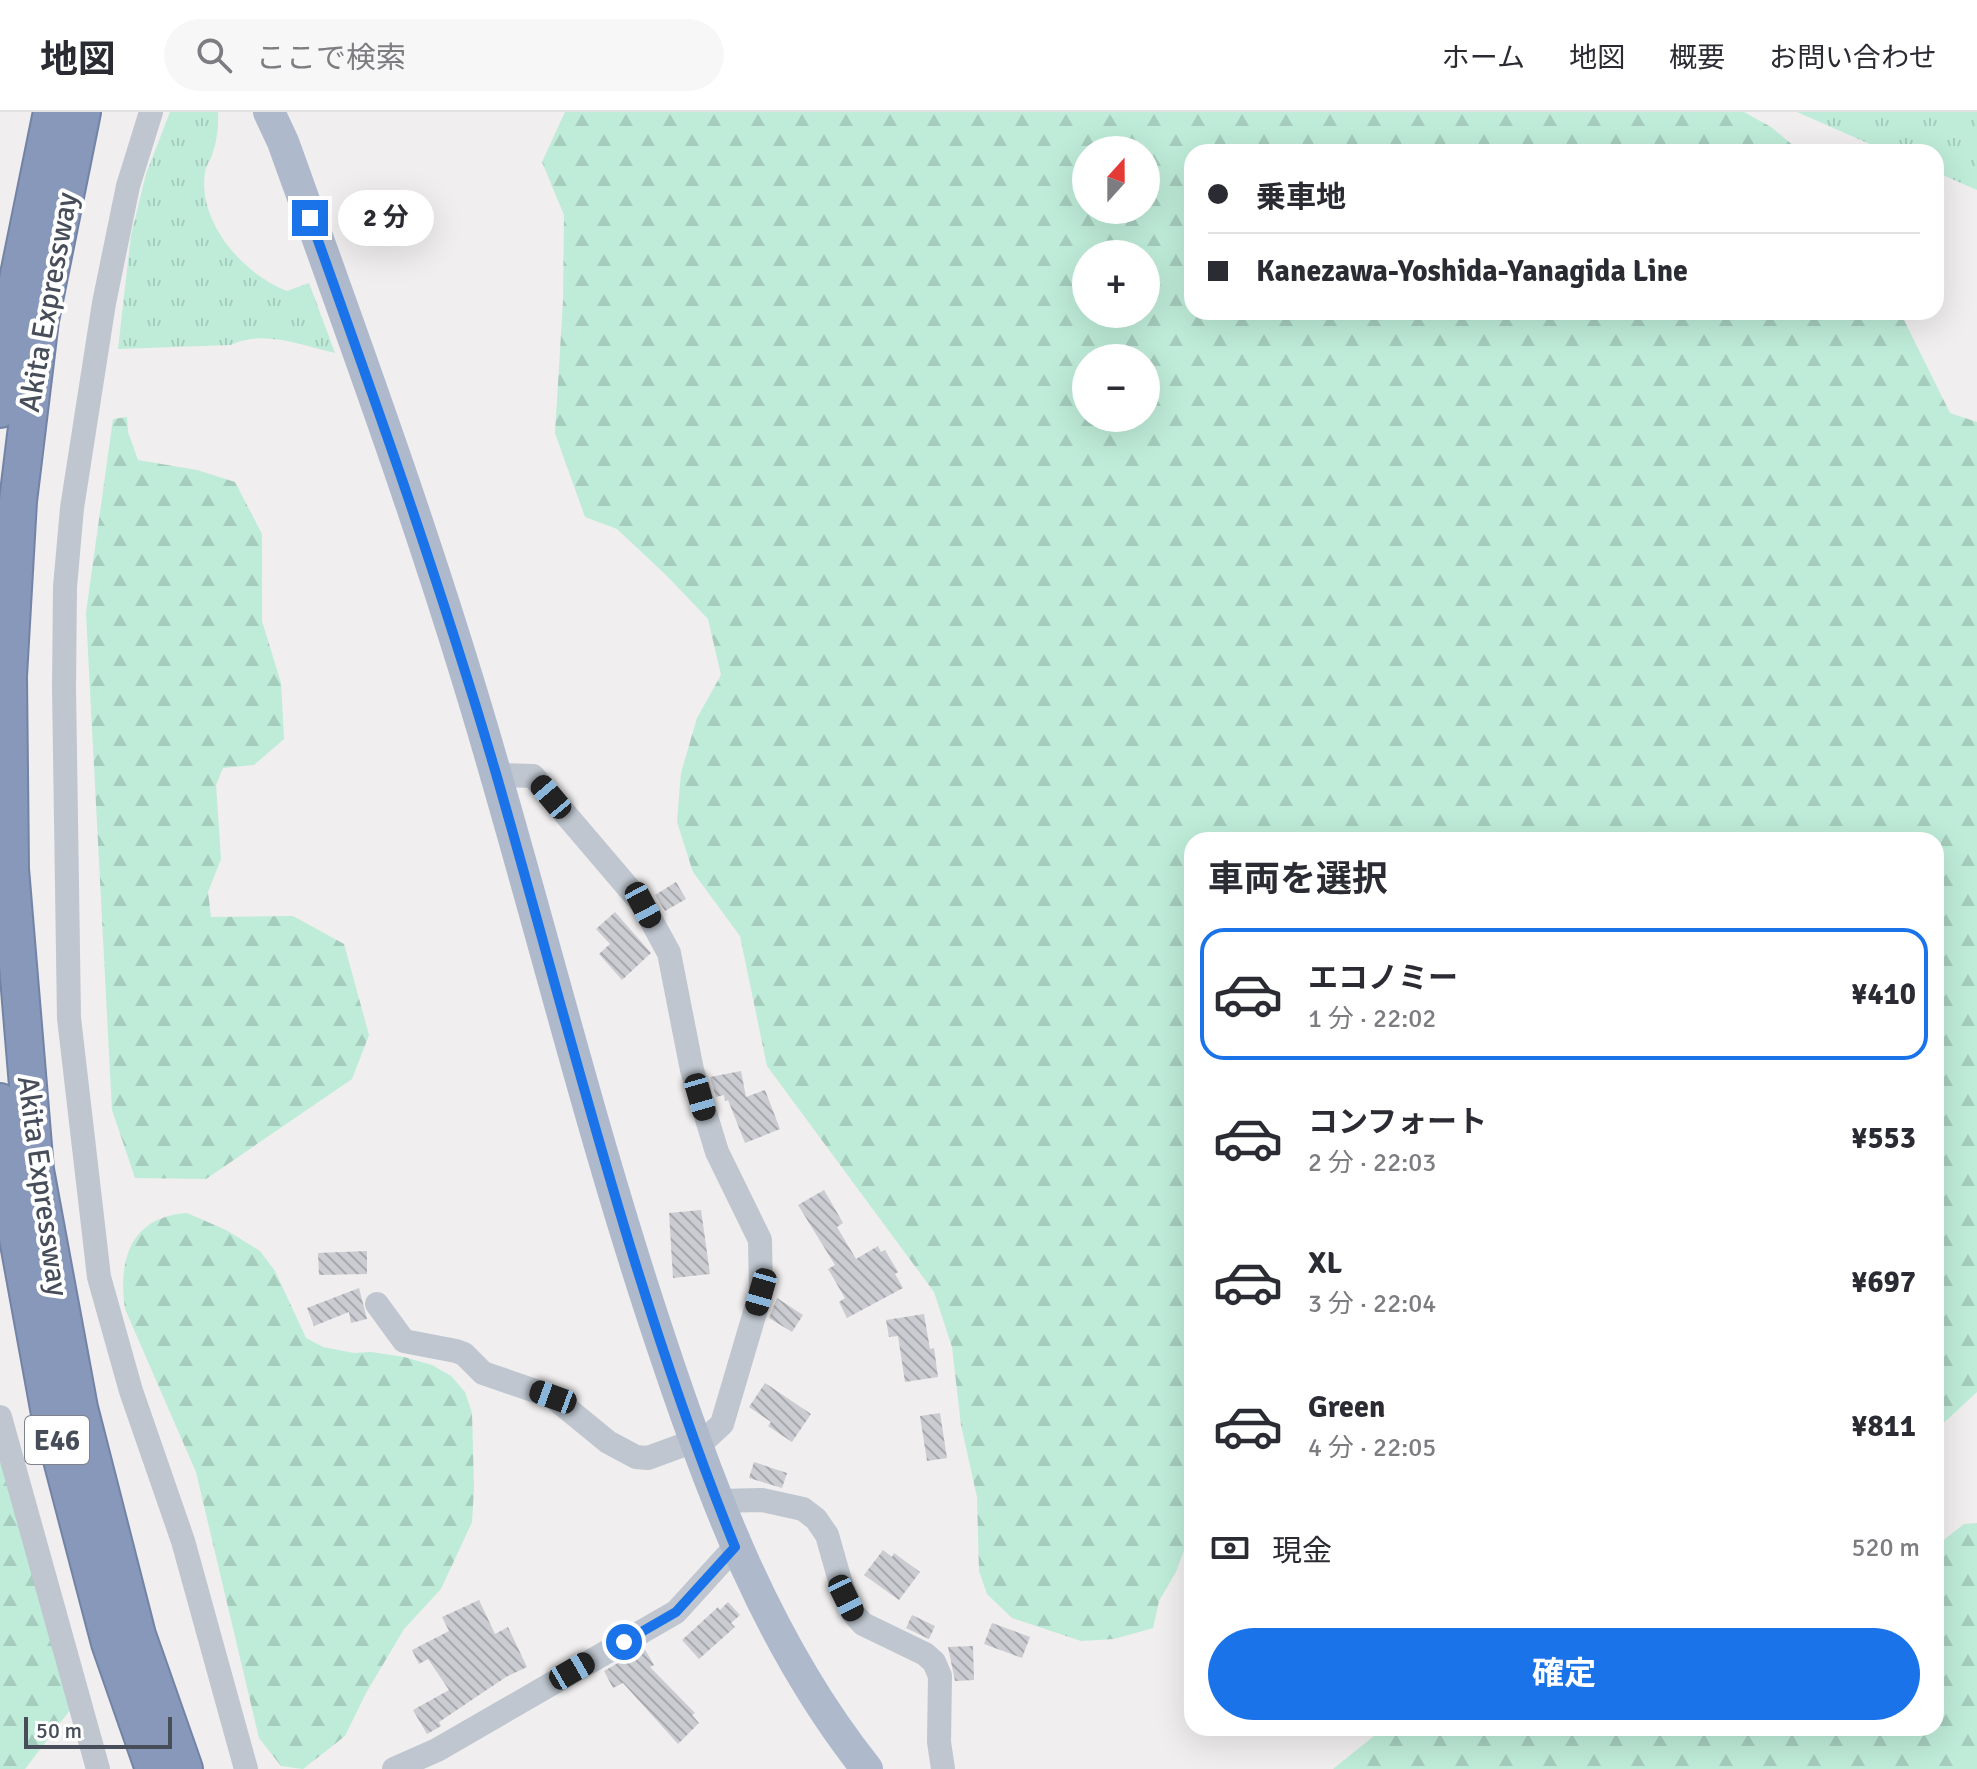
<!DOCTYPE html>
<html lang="ja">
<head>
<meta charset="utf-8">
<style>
	body { margin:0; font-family:Signika,"Noto Sans JP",sans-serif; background:#f7f7f7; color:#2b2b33; height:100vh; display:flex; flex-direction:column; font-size:30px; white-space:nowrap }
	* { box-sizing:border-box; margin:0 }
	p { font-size:26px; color:#7c7c81 }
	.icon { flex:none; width:44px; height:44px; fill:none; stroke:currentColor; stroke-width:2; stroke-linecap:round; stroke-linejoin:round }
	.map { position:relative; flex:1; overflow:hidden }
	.sheet { position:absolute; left:1184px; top:720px; width:760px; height:904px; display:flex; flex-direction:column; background:#fff; border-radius:24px; box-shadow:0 8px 32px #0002 }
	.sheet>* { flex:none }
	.top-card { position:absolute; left:1184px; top:32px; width:760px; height:176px; border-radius:24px; box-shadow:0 8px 32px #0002; display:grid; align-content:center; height:176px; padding:0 24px; background:#fff }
	.needle { width:52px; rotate:21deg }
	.buttons { position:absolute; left:1072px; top:24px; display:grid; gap:16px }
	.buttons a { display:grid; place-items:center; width:88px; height:88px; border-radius:50%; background:#fff; box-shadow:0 8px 32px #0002; font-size:40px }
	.scale { position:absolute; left:24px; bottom:20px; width:148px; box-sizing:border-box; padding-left:8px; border:4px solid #474e5a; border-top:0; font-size:22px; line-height:28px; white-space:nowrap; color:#474e5a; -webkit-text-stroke:6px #fff; paint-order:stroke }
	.end { position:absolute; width:36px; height:36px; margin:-18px; border:10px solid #1a73e8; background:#fff; box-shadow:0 0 0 4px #fff }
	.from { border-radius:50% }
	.bubble { position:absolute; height:56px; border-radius:28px; background:#fff; box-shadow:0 8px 32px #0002; font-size:26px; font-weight:700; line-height:56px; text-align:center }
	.car { position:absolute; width:24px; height:48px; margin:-24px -12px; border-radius:10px; box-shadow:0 0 6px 2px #0007; background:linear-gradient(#222 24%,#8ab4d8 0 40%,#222 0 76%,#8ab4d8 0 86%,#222 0) }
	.top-card b { display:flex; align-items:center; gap:28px; height:76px; font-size:30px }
	.top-card b+b { border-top:2px solid #e1e1e2 }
	.top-card i { width:20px; height:20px; background:#2b2b33 }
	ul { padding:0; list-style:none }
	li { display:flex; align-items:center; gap:24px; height:132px; margin:0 16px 12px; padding:0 8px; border:4px solid transparent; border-radius:24px }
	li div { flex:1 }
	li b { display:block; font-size:30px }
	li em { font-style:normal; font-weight:700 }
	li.current { border-color:#1a73e8 }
	li>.icon { width:72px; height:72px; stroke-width:1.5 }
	h2 { padding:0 24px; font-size:36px; line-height:96px }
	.pay { display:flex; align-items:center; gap:20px; height:88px; padding:0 24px; font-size:30px }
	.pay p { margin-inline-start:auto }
	.button { display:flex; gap:16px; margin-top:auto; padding:16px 24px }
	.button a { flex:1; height:92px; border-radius:48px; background:#1a73e8; color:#fff; font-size:32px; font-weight:700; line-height:92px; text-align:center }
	header { display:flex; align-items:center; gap:48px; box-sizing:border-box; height:112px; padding:0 40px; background:#fff; border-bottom:2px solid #e1e1e2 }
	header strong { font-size:38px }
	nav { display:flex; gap:44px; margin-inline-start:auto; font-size:28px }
	.search { width:560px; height:72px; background:#f7f7f7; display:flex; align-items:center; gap:20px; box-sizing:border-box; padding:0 28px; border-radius:44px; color:#7c7c81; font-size:30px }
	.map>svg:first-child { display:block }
	.grass { fill:url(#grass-tufts) }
	.forest { fill:url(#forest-firs); fill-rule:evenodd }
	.building { fill:url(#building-back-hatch) }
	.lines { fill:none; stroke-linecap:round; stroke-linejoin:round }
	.highway-casing { stroke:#7383a6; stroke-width:40 }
	.minor { stroke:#bfc6cf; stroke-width:24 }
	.major { stroke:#afb9cc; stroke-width:32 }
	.highway { stroke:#8898ba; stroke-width:36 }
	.route { stroke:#1a73e8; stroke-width:10 }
	.labels { text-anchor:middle; stroke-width:8; stroke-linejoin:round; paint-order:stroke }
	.shield { fill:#fff; stroke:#7e838c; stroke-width:2 }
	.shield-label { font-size:28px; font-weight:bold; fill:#474e5a }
	.street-label { font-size:30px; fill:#474e5a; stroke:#fff }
</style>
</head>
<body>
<header>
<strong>地図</strong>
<div class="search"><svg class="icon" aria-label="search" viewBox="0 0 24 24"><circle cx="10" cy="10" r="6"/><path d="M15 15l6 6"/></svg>ここで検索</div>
<nav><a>ホーム</a><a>地図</a><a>概要</a><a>お問い合わせ</a></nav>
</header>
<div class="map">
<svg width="1977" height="1657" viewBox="0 0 1977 1657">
	<defs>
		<pattern id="grass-tufts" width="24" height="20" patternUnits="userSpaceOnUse" patternTransform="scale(2)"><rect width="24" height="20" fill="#beecd8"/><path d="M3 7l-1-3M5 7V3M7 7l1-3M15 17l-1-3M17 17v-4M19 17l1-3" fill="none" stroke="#a5ccbc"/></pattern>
		<pattern id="forest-firs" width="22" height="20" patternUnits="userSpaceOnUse" patternTransform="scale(2)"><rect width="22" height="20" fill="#beecd8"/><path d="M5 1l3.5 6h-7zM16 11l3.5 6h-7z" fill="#a5ccbc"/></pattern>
		<pattern id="building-back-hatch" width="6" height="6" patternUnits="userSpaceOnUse" patternTransform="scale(2)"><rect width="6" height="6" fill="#cbccd2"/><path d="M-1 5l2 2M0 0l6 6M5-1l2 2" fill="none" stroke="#a7a8ad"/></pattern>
	</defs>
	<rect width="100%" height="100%" fill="#f0eeee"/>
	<!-- grass -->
	<g class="grass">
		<path d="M170,0h48c1,14 -1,29 -6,43 -2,5 -6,11 -7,17 -8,50 38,102 82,119l22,-8 26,70c-33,-7 -72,-24 -104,-8l-113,4 13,-114 15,-61z"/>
		<path d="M1797,0h180v78l-41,-18v-20h-48z"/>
	</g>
	<!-- forest -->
	<g class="forest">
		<path d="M565,0h1179l27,15 30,25h-609v160h708l50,101 27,9v970l-41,38v-590h-744v699l-5,3 -11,30 -17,29 -6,27 -39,11 -33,2 -69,-23 -25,-24 -8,-23 -2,-74 -16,-72 -9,-78 -18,-55 -167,-226 -27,-130 -47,-64 -16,-50 4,-49 16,-55 24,-43 -13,-56 -42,-44 -49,-46 -32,-12 -30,-84 8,-132 1,-86 -22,-53zM1086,38h60v60h-60zM1146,142v60h-60v-60zM1086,246h60v60h-60z"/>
		<path d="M127,305l1,15 10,28 59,10 38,12 27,52v87l19,62 3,56 -30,26 -31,3 -7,17 5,74 -13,33 3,25 82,-1 51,28 25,91 -17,44 -146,100 -71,-1 -23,-68 -26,-497 27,-194z"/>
		<path d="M187,1101l39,17 34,21 15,20 31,67 17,9 31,6 17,-1 33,5 28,8 19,11 14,16 7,21 2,75 -2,34 -31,67 -37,40 -38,64 -21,43 -42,33 -22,-3 -22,-28 -63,-266 -71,-163c-7,-49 5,-92 62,-96z"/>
		<path d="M0,1339l70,259 -45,59h-25z"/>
		<path d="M1977,1411v246h-644l51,-41h552v-182l28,-22z"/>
	</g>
	<!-- building -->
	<g class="building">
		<path d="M676,770l10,17 -21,12 -10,-16z"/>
		<path d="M615,800l36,41 -29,27 -23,-26 11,-10 -14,-15z"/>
		<path d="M741,959l5,26 19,-7 15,39 -35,14 -17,-43 -3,1 -1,-6 -8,2 -6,-20z"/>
		<path d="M824,1078l19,33 -6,4 19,32 22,-13 3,6 4,-2 13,22 -3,2 8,14 -56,30 -8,-16 6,-4 -17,-29 7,-4 -37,-60z"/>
		<path d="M701,1098l9,64 -37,4 -4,-65z"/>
		<path d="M367,1139v23l-48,1 -1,-22z"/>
		<path d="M359,1176l8,31 -16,4 -2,-11 -35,14 -7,-18z"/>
		<path d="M777,1186l26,17 -11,17 -23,-14z"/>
		<path d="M924,1202l6,35 4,-1 4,29 -33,5 -7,-46 -9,1 -3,-17z"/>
		<path d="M765,1271l46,31 -19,28 -24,-16 3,-4 -22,-15z"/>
		<path d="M940,1301l7,45 -20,3 -7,-45z"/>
		<path d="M754,1350l33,11 -5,15 -33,-10z"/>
		<path d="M883,1438l9,7 2,-4 26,19 -21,28 -35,-25z"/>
		<path d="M479,1488l16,34 13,-7 19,40 -21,10 -67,45 2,4 -14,8 -14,-24 36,-20 -21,-31 -9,5 -7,-14 37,-19 -7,-14z"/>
		<path d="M728,1490l12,13 -9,8 4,4 -36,32 -17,-19 36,-33 2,3z"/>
		<path d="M912,1503l23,11 -6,13 -23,-11z"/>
		<path d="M992,1511l38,14 -8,21 -38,-14z"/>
		<path d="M973,1534l1,34 -19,1 -7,-34z"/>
		<path d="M644,1536l10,17 -4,2 45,46 -3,2 7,8 -21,21 -55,-61 -10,5 -9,-17z"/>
	</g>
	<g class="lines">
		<!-- highway casing -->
		<g class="highway-casing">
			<g id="highway">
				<path d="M82,0l-42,208 -22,181 -10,175 2,193 25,301 44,238 58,227 47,134"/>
				<path d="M0,297l11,-95 41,-202"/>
				<path d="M0,990l6,70 44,242 60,229 44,126"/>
			</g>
		</g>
		<!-- minor -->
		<g class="minor">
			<path d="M151,0l-23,74 -24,117 -32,205 -7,79 -1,100 5,331 30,259 32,114 52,150 63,228"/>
			<path d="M496,663l37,1 110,129 26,48 23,117 25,82 43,88 1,52 -39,132 -26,24"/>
			<path d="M377,1192l27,37 52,10 8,3 19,19 70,24 55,45 28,15 12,1 46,-17"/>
			<path d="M0,1305l98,352"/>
			<path d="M717,1389l45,-1 41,9 13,10 11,16 14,49 12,29 10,11 62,30 9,8 6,14 -1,66 4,27"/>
			<path d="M394,1657l43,-19 239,-138 59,-65"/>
		</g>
		<!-- major -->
		<path class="major" d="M269,0l14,30c76,211 153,421 214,637 54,187 101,375 163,560 50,151 107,305 207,430"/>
		<!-- highway -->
		<use href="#highway" class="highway"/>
	</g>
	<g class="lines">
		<!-- route -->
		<path class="route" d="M310,106c66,185 132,370 187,559 74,258 137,520 238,770l-59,65 -52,30"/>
	</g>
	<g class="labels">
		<!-- shield labels -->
		<rect class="shield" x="25" y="1304" width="64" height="48" rx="6"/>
		<g class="shield-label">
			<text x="57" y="1338">E46</text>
		</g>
		<!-- street labels -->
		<g class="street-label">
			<text transform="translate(48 190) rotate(-80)" y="10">Akita Expressway</text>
			<text transform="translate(43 1074) rotate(82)" y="10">Akita Expressway</text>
		</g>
	</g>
</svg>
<div class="buttons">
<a><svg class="needle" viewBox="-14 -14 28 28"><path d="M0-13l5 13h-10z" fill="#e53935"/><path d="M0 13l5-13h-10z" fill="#7c7c81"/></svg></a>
<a>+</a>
<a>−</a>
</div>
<div class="scale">50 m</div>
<i class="end from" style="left:624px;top:1530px"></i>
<i class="end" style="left:310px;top:106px"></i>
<div class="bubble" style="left:338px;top:78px;width:96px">2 分</div>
<i class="car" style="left:551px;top:685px;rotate:320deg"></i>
<i class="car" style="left:643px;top:793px;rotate:152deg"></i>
<i class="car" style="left:700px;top:985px;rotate:164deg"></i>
<i class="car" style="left:761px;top:1180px;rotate:196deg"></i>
<i class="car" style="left:553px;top:1285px;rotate:290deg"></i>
<i class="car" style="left:846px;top:1486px;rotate:154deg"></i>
<i class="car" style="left:572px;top:1559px;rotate:60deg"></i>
<div class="top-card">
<b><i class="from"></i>乗車地</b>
<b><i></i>Kanezawa-Yoshida-Yanagida Line</b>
</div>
<section class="sheet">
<h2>車両を選択</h2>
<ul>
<li class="current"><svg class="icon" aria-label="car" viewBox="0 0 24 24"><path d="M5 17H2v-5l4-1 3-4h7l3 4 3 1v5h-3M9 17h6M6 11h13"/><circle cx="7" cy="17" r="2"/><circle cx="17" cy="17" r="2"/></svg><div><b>エコノミー</b><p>1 分 · 22:02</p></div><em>¥410</em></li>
<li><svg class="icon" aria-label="car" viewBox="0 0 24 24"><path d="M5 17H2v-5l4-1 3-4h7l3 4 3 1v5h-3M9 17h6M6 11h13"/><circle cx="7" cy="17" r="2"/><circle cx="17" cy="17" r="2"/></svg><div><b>コンフォート</b><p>2 分 · 22:03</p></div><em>¥553</em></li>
<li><svg class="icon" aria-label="car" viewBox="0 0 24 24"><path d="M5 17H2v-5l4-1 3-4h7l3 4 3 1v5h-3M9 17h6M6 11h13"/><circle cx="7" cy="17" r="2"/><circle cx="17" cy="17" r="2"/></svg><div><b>XL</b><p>3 分 · 22:04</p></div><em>¥697</em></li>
<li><svg class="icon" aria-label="car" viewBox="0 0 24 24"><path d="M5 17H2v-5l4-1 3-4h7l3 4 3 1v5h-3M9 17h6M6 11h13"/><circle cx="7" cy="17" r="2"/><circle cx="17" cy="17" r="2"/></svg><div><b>Green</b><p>4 分 · 22:05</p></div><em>¥811</em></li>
</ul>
<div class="pay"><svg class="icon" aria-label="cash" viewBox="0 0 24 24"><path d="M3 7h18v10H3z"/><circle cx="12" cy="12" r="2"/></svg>現金<p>520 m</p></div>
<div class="button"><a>確定</a></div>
</section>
</div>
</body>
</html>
